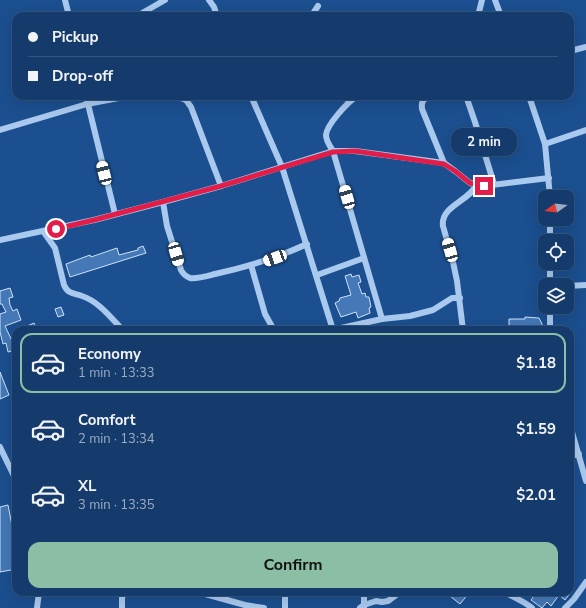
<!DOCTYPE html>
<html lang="en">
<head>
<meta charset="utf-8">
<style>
	body { margin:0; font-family:"Nunito Sans",sans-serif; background:#214673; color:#f1f3f6; height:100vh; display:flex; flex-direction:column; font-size:15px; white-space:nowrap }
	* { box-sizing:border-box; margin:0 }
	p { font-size:13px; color:#9dadc1 }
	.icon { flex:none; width:22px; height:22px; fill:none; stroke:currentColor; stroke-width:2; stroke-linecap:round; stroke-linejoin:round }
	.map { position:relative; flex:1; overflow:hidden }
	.side { position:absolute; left:12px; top:326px; width:562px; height:270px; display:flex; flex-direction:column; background:#143b6b; border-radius:12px; box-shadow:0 4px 16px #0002,0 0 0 1px #33557e }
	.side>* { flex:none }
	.banner { position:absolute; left:12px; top:12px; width:562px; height:88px; border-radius:12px; box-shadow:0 4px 16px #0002,0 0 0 1px #33557e; display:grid; align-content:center; height:88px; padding:0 16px; background:#143b6b }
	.needle { width:26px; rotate:256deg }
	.buttons { position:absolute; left:538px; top:190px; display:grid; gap:8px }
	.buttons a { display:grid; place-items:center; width:36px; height:36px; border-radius:8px; background:#143b6b; box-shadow:0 4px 16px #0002,0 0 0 1px #33557e; font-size:20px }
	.end { position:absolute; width:18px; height:18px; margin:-9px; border:5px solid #e11d48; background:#fff; box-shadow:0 0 0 2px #fff }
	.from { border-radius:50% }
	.bubble { position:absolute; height:28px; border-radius:12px; background:#143b6b; box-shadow:0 4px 16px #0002,0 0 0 1px #33557e; font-size:13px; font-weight:700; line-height:28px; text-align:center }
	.car { position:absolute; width:12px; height:24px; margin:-12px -6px; border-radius:5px; box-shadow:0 0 3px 1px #0007; background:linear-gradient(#fff 24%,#345 0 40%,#fff 0 76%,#345 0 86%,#fff 0) }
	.banner b { display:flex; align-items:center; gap:14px; height:38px; font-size:15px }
	.banner b+b { border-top:1px solid #33557e }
	.banner i { width:10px; height:10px; background:#f1f3f6 }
	ul { padding:7px 0 0; list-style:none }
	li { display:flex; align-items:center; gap:12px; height:60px; margin:0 8px 6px; padding:0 8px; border:2px solid transparent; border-radius:12px }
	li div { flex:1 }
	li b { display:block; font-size:15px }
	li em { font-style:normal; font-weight:700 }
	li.current { border-color:#8abfa5 }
	li>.icon { width:36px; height:36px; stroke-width:1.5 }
	.action { display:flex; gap:8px; margin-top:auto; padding:8px 16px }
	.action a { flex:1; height:46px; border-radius:12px; background:#8abfa5; color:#111; font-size:16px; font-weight:700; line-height:46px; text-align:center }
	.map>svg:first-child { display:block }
	.building { fill:#4478b7; stroke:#cfe3fa }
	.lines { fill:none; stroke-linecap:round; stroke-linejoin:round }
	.minor { stroke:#a9c9ee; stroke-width:6 }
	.route { stroke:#e11d48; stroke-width:5 }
</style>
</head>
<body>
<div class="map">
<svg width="586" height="608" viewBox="0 0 586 608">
	<rect width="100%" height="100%" fill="#1b4f8f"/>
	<!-- building -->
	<g class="building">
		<path d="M143,246l3,7 -76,24 -4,-13 24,-9 1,2 26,-9 2,7 19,-5v-2z"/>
		<path d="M351,274l1,3 7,-2 2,7 -3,1 4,11 3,-1 1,4h3l2,10 -2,1 1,5 -12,5 -2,-6 -15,5 -6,-14 4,-2 1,-3 11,-3 -6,-19z"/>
		<path d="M10,288l3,9 -4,1 1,7 3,6 4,-2 4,11 -16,6 8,17 3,-1v8l-8,2 -2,-9 -3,1 -3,-12v-18l6,-2 -4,-8h-2v-13z"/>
		<path d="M61,307l3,8 -6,2 -3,-8z"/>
		<path d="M525,317l14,1 3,6v3h-3v3h-30v-11h16z"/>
		<path d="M34,323l3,7h-19z"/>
		<path d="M0,372l9,23 -9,4z"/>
		<path d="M8,505l8,41v23l-16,3v-65z"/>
		<path d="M452,592h18l-10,12 -10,-8z"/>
		<path d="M537,592h34l-6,8 -6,-5 -8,11 -4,-4 -5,6 -11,-8z"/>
	</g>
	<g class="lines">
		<!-- minor -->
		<g class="minor">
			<path d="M65,0l4,16"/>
			<path d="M209,0l5,7 3,9"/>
			<path d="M495,0l6,16"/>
			<path d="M137,16l28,-16"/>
			<path d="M314,16v-4l4,-6"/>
			<path d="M478,16l4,-16"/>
			<path d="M570,51l16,-4"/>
			<path d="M86,96l29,118"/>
			<path d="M175,96l11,4 5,7 30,79"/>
			<path d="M251,96l31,71 51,163"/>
			<path d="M343,96l7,5"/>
			<path d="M357,96c-9,6 -30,28 -31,39 0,6 4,11 7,16l49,168"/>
			<path d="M429,96c-6,3 -8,6 -7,13l22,54"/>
			<path d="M466,96l9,26 19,62"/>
			<path d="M529,96l16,48 5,53"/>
			<path d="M186,100l8,-4"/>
			<path d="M0,130l87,-26 42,-8"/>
			<path d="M545,144l41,-14"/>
			<path d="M163,202l4,24 14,44c2,4 4,6 9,8 7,1 17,-2 25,-4 32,-7 62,-16 92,-30"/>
			<path d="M43,231l12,17 9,37c4,9 9,8 18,11 15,5 26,18 37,30"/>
			<path d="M0,240l94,-20 69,-18 58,-16 112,-35h22l89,12 11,8 15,12 14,3 65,-8"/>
			<path d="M550,241v-22"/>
			<path d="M550,263v22"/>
			<path d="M251,265l14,49 9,16"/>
			<path d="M317,275l47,-17"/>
			<path d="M567,286l19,-1"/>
			<path d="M550,307v23"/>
			<path d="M332,330l50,-11 28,-3 23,-6 19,-12h8"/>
			<path d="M463,330l-6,-49 -4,-19 -10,-36c-3,-20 27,-25 34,-42"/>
			<path d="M570,425l16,56"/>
			<path d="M0,447l16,33"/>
			<path d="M570,456l9,-2"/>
			<path d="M172,592l21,2 5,-2"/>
			<path d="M198,592l47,13 19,3"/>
			<path d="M505,592c9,6 19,9 27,16"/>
			<path d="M37,608l2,-16"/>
			<path d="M122,608v-10l2,-6"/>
			<path d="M285,608v-16"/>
			<path d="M360,608l4,-3 12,-4 6,1 6,-1 12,-9"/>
			<path d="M364,608v-16"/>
			<path d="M565,608l9,-9 12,-17"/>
		</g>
	</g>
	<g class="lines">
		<!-- route -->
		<path class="route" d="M56,229l38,-9 127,-34 112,-34 22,-1 89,13 11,7 15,12 14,3"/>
	</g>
</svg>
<div class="buttons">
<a><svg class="needle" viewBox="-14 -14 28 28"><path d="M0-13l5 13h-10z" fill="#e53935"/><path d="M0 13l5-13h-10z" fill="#9dadc1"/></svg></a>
<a><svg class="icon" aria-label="locate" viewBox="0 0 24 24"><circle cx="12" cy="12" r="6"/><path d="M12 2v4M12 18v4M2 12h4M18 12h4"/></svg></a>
<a><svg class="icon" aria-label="layers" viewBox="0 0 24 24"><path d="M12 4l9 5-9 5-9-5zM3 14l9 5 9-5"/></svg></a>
</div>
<i class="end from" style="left:56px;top:229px"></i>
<i class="end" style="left:484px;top:186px"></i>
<div class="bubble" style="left:451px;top:128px;width:66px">2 min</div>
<i class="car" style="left:104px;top:173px;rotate:346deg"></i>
<i class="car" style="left:347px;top:197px;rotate:344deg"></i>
<i class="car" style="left:450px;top:250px;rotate:344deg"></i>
<i class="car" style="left:176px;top:254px;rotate:164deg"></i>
<i class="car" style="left:275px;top:258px;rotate:250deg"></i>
<div class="banner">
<b><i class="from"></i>Pickup</b>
<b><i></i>Drop-off</b>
</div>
<section class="side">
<ul>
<li class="current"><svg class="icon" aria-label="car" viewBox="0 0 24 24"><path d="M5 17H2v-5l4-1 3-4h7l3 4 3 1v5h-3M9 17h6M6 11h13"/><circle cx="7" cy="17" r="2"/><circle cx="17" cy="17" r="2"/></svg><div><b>Economy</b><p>1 min · 13:33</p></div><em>$1.18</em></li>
<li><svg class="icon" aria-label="car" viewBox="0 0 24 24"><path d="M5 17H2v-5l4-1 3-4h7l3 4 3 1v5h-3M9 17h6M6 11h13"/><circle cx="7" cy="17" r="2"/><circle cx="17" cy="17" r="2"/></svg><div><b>Comfort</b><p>2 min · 13:34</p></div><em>$1.59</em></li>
<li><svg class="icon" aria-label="car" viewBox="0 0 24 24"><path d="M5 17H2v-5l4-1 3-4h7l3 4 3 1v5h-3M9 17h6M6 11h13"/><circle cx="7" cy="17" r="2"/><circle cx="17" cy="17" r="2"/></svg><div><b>XL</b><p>3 min · 13:35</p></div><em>$2.01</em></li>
</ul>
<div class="action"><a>Confirm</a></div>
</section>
</div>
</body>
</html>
